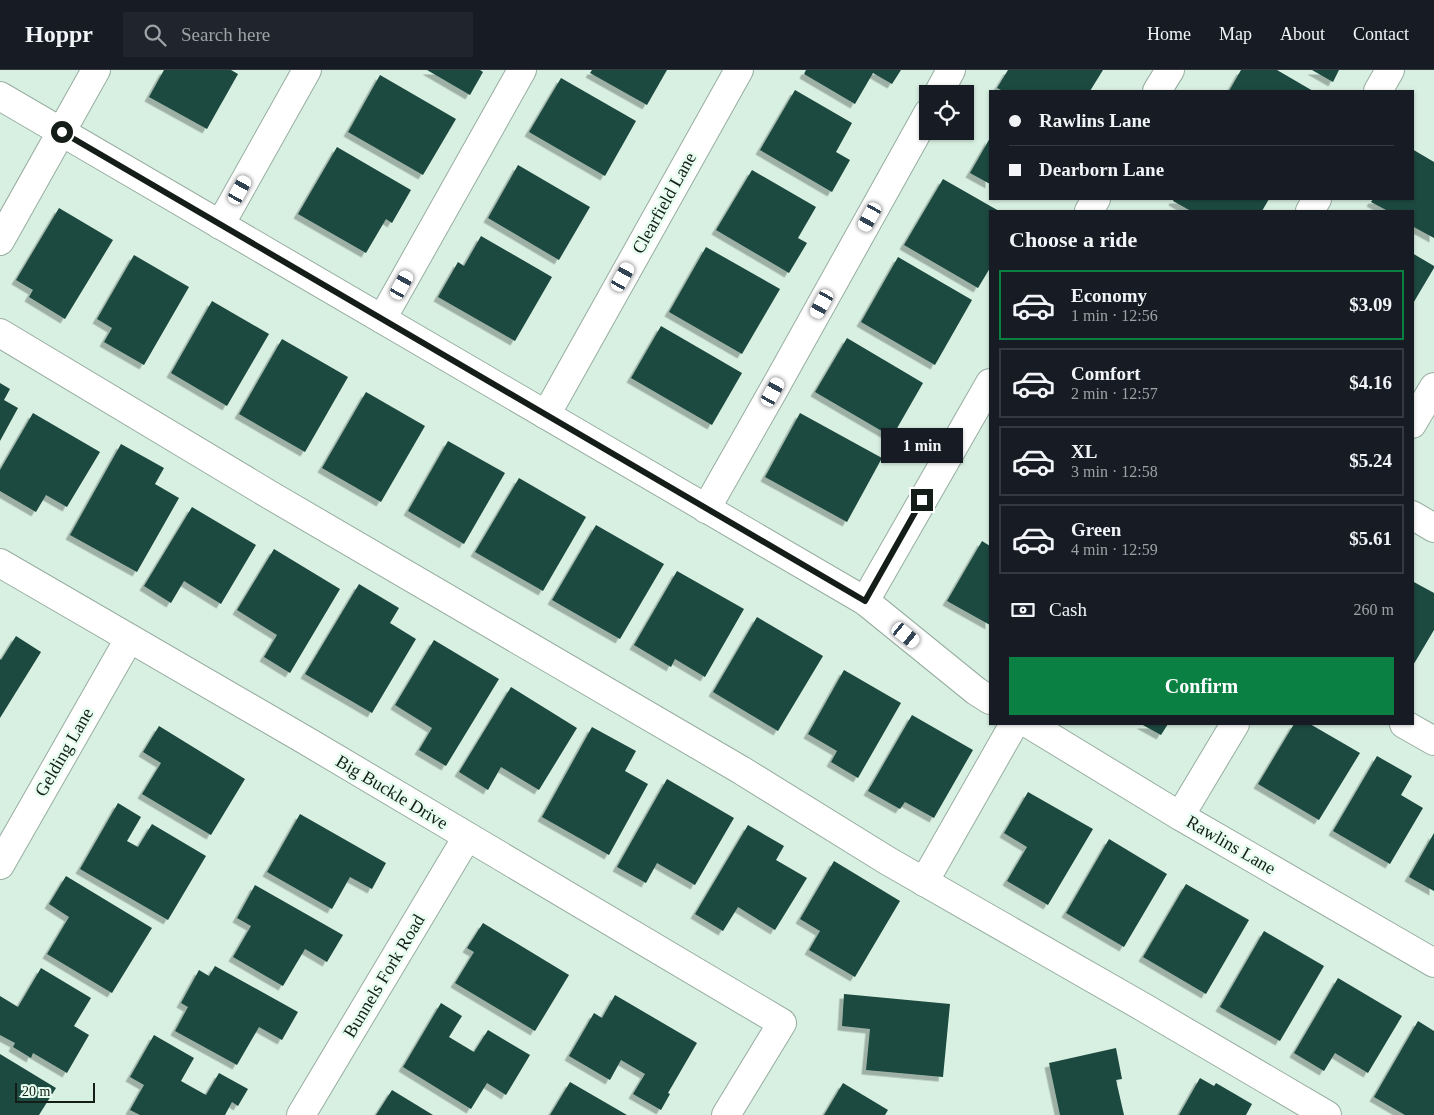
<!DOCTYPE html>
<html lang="en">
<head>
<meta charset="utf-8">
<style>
	body { margin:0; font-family:Georgia,serif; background:#20242c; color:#f1f3f6; height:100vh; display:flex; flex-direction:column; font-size:19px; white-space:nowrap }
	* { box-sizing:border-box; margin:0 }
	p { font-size:16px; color:#9ea1a6 }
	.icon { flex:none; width:28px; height:28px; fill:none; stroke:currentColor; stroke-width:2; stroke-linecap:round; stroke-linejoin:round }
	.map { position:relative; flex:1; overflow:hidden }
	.drawer { position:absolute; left:989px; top:140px; width:425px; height:515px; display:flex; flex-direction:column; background:#171b24; border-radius:0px; box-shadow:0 1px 4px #0004 }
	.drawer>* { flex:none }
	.top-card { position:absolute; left:989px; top:20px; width:425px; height:110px; border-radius:0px; box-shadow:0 1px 4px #0004; display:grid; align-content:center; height:110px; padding:0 20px; background:#171b24 }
	.tools { position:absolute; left:919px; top:15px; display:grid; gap:10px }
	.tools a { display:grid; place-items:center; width:55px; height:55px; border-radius:0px; background:#171b24; box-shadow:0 1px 4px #0004; font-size:25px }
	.scale { position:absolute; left:15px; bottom:12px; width:80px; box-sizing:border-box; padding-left:5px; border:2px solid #151d19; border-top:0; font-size:14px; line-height:18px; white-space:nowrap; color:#151d19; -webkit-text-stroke:4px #e6fdef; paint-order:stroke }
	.end { position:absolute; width:22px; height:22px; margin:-11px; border:6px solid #151d19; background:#fff; box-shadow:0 0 0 2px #fff }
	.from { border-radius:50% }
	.bubble { position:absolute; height:35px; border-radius:0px; background:#171b24; box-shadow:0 1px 4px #0004; font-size:16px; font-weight:700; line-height:35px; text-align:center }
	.car { position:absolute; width:15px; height:30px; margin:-15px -8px; border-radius:6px; box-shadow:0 0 4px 1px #0007; background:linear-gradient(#fff 24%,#345 0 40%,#fff 0 76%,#345 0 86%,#fff 0) }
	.top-card b { display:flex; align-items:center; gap:18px; height:48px; font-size:19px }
	.top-card b+b { border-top:1px solid #363941 }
	.top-card i { width:12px; height:12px; background:#f1f3f6 }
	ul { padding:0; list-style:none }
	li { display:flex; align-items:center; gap:15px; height:70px; margin:0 10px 8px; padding:0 10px; border:2px solid #363941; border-radius:0px }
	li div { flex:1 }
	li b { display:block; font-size:19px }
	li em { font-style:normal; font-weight:700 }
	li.on { border-color:#0b8043 }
	li>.icon { width:45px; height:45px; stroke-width:1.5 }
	h2 { padding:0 20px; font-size:22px; line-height:60px }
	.pay { display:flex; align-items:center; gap:12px; height:55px; padding:0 20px; font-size:19px }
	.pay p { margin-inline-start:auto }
	.button { display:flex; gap:10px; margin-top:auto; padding:10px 20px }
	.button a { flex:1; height:58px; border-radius:0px; background:#0b8043; color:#fff; font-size:20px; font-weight:700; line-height:58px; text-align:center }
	header { display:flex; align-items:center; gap:30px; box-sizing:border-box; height:70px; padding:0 25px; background:#171b24; border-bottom:1px solid #363941 }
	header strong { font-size:24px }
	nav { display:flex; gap:28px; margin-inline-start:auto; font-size:18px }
	.search { width:350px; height:45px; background:#20242c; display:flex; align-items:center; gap:12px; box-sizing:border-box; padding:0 18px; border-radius:0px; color:#9ea1a6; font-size:19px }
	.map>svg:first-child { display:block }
	.building { fill:#1d483f; filter:url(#shadow) }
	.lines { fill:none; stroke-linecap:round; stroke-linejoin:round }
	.minor-casing { stroke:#97ada0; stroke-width:30 }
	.minor { stroke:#fff; stroke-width:28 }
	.route { stroke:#151d19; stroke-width:6 }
	.labels { text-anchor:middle; stroke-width:5; stroke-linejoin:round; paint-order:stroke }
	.street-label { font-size:18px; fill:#151d19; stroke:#e6fdef }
</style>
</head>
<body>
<header>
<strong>Hoppr</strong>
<div class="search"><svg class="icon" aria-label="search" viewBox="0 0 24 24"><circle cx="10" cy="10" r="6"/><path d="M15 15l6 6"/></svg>Search here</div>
<nav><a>Home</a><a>Map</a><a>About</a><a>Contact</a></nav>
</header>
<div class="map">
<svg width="1434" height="1045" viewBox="0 0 1434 1045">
	<defs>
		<filter id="shadow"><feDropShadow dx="-4.5" dy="4.5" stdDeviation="0" flood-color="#0004"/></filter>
	</defs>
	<rect width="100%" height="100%" fill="#d8f0e2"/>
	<!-- building -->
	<g class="building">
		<path d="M164,0h67l7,4 -31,55 -58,-32z"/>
		<path d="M427,0h53l3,2 -13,23z"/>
		<path d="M592,0h75l-20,35 -57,-32z"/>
		<path d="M806,0h95l-9,14 -19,-11 -18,31 -51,-30z"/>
		<path d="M1008,0h95l-13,21h-87l-6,-3z"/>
		<path d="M1241,0h36l36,21h-84z"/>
		<path d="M1312,0h27l-6,12z"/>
		<path d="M380,5l76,44 -33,56 -75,-43z"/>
		<path d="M561,8l75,43 -31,55 -76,-44z"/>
		<path d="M795,20l57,33 -16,29 14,8 -18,32 -72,-42z"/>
		<path d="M990,68v46l-20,-11z"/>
		<path d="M337,77l74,43 -19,33 -6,-4 -20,34 -68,-39z"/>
		<path d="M1412,79l22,13v76l-22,-12v-15h-24l-17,-9 2,-3h39z"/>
		<path d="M518,95l72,42 -31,53 -71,-42z"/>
		<path d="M752,100l64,37 -18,31 9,5 -18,30 -73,-43z"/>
		<path d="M943,109l56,32h-9v57l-12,20 -74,-43z"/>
		<path d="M1174,129h95l-7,12h-71l-18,-10z"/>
		<path d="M59,138l54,32 -48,79 -36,-22 4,-7 -17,-10z"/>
		<path d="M481,166l71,41 -37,64 -77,-44 20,-35 6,4z"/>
		<path d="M706,177l74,42 -38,65 -73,-42z"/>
		<path d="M1412,183l22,13v2l-22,37z"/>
		<path d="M134,185l55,32 -45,78 -40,-23 8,-14 -15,-9z"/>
		<path d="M898,187l74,43 -37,65 -74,-43z"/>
		<path d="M212,231l57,33 -42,72 -56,-33z"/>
		<path d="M661,256l81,47 -30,52 -81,-47z"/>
		<path d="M847,268l76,45 -31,54 -77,-45z"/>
		<path d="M282,269l66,38 -43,75 -66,-38z"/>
		<path d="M0,313l10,6 -6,11 14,8 -18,33z"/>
		<path d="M366,322l59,34 -44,76 -59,-34z"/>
		<path d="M33,343l67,39 -33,55 -21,-12 -10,17 -36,-21v-21z"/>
		<path d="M800,343l82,45 -35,64 -82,-45z"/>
		<path d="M448,371l57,32 -41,71 -56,-33z"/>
		<path d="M121,374l43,24 -9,16 24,14 -42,74 -67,-37z"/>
		<path d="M519,408l67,39 -43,74 -68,-39z"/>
		<path d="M192,437l64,38 -35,59 -37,-23 -13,22 -27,-17z"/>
		<path d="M596,455l68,39 -44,75 -68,-39z"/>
		<path d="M982,471l8,5v79l-43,-24z"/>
		<path d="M274,479l66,40 -50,84 -26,-16 13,-22 -40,-25z"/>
		<path d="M677,501l67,38 -39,68 -30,-18 -4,8 -37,-22z"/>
		<path d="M1412,511l22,12v37l-22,37z"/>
		<path d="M359,514l40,24 -9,15 26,16 -44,74 -67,-39z"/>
		<path d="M757,547l66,39 -45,75 -65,-39z"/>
		<path d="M16,566l25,16 -41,66v-59l1,1z"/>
		<path d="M434,570l65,39 -53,87 -27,-16 13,-22 -37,-23z"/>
		<path d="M844,600l57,33 -43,75 -27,-16 6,-11 -29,-17z"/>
		<path d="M511,617l66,41 -38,62 -38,-23 -13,23 -29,-18z"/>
		<path d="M912,645l61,35 -39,68 -29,-16 -5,7 -32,-18z"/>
		<path d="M1141,654h27l-7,11z"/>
		<path d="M1294,654h16l50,29 -41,67 -61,-36z"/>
		<path d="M159,656l86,53 -34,56 -69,-41 19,-31 -18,-11z"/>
		<path d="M592,657l44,24 -11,20 23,13 -39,71 -67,-38z"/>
		<path d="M1377,686l35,20 -11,19 22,13 -33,56 -57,-33z"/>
		<path d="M667,709l67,39 -39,67 -38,-22 -11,20 -29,-16z"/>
		<path d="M1028,722l65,37 -45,76 -41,-24 20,-34 -23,-14z"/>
		<path d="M118,733l23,14 -14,24 11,6 14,-23 54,32 -38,64 -88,-51z"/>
		<path d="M300,744l86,49 -14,26 -22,-12 -18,32 -65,-37z"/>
		<path d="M748,755l36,21 -8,14 31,18 -32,52 -37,-23 -15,24 -28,-17z"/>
		<path d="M1434,763v58l-25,-14z"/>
		<path d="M1109,769l58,35 -43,73 -58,-34z"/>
		<path d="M834,791l66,40 -45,76 -46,-27 11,-19 -20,-12z"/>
		<path d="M66,806l86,52 -40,65 -65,-39 22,-37 -20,-13z"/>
		<path d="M1186,814l63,36 -43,74 -63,-37z"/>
		<path d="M255,815l88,50 -16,27 -22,-13 -22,37 -50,-29 18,-31 -14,-8z"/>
		<path d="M483,853l86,52 -34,56 -80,-48 19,-31 -7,-4z"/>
		<path d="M1264,861l60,35 -44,75 -60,-34z"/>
		<path d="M215,896l83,46 -16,28 -23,-13 -22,38 -62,-34 13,-24 -7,-4 18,-33 10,6z"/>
		<path d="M41,898l50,30 -17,28 15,9 -22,38 -34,-20 -2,5 -18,-11 2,-4 -15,-8v-39l18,11z"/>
		<path d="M1338,908l64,38 -34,57 -33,-20 -11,18 -30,-18z"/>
		<path d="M844,924l106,10 -7,73 -77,-7 4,-41 -28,-3z"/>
		<path d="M615,925l82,48 -29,50 2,1 -9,16 -28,-16 12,-20 -24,-14 -11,20 -41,-24 25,-43 8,5z"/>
		<path d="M441,933l21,13 -13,21 25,15 14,-22 42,25 -24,40 -19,-12 -16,26 -68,-42z"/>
		<path d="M1418,951l16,10v84h-29l-31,-18z"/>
		<path d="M154,965l40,23 -13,23 25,14 13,-22 29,16 -10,17 -6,-4 -7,13h-85l-10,-5 14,-25 -14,-8z"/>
		<path d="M1116,978l6,31 -6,1 8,35h-64l-11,-52z"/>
		<path d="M0,984l56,34 -17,27h-39z"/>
		<path d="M1200,1008l14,8 2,-3 36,21 -6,11h-67z"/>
		<path d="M570,1012l57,33h-77z"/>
		<path d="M843,1013l45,27 -3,5h-61z"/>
		<path d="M392,1020l41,25h-57z"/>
	</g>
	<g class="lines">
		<!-- minor casing -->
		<g class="minor-casing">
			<g id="minor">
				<path d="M1157,21l13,-21"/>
				<path d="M1378,21l12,-21"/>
				<path d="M938,24l13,-24"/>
				<path d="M0,26l865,505 111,90 14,9"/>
				<path d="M1089,141l7,-12"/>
				<path d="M1310,141l7,-12"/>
				<path d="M220,155l87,-155"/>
				<path d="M0,171l96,-171"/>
				<path d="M382,249l140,-249"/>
				<path d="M0,263l270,162 471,275 147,91 255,146 184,108"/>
				<path d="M546,345l193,-345"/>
				<path d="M1412,354l22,-37"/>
				<path d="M706,439l67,-118 155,-278"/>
				<path d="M1412,445l22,13"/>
				<path d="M0,493l305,177 477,283 -56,92"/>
				<path d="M865,531l125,-218"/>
				<path d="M1029,654l151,92 254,147"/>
				<path d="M1404,654l30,17"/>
				<path d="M1180,746l55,-92"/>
				<path d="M0,795l129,-226"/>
				<path d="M924,812l90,-158"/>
				<path d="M301,1045l166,-278"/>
			</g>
		</g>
		<!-- minor -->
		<use href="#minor" class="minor"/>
	</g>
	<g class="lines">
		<!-- route -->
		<path class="route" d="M62,62l803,469 57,-101"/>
	</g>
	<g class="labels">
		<!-- street labels -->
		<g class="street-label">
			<text transform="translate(664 133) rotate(-61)" y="6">Clearfield Lane</text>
			<text transform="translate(64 682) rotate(-60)" y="6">Gelding Lane</text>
			<text transform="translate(392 722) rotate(31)" y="6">Big Buckle Drive</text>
			<text transform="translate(1231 775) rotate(30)" y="6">Rawlins Lane</text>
			<text transform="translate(384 906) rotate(-59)" y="6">Bunnels Fork Road</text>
		</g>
	</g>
</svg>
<div class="tools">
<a><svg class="icon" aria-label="locate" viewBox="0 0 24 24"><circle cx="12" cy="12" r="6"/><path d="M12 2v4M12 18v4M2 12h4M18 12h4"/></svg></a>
</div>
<div class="scale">20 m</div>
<i class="end from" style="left:62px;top:62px"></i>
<i class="end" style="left:922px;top:430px"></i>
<div class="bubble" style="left:881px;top:358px;width:82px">1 min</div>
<i class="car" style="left:240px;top:120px;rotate:29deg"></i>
<i class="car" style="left:870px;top:147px;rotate:209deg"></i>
<i class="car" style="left:623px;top:207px;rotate:29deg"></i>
<i class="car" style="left:402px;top:215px;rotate:29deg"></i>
<i class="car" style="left:822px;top:234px;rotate:209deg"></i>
<i class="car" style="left:773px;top:322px;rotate:29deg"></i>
<i class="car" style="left:906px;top:565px;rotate:129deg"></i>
<div class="top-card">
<b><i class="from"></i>Rawlins Lane</b>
<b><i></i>Dearborn Lane</b>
</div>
<section class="drawer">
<h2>Choose a ride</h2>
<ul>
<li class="on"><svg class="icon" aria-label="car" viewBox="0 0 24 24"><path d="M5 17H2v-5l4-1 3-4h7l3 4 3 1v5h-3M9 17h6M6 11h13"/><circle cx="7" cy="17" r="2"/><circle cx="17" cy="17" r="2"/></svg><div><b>Economy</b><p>1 min · 12:56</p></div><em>$3.09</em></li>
<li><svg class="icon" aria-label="car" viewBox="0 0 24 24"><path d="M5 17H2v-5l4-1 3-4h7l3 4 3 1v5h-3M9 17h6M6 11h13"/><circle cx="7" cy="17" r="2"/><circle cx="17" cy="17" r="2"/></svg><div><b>Comfort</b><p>2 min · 12:57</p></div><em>$4.16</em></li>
<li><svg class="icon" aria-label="car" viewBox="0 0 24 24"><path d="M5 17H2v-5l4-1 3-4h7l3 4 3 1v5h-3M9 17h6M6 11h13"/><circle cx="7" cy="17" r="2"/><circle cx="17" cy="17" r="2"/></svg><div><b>XL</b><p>3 min · 12:58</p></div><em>$5.24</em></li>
<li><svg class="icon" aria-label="car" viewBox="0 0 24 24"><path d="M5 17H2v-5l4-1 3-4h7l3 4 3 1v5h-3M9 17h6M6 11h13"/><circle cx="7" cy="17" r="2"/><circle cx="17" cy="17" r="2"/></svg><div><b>Green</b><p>4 min · 12:59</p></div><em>$5.61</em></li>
</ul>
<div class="pay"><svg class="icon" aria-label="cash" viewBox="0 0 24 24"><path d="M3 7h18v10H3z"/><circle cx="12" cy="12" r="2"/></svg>Cash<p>260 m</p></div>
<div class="button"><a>Confirm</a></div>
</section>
</div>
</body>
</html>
